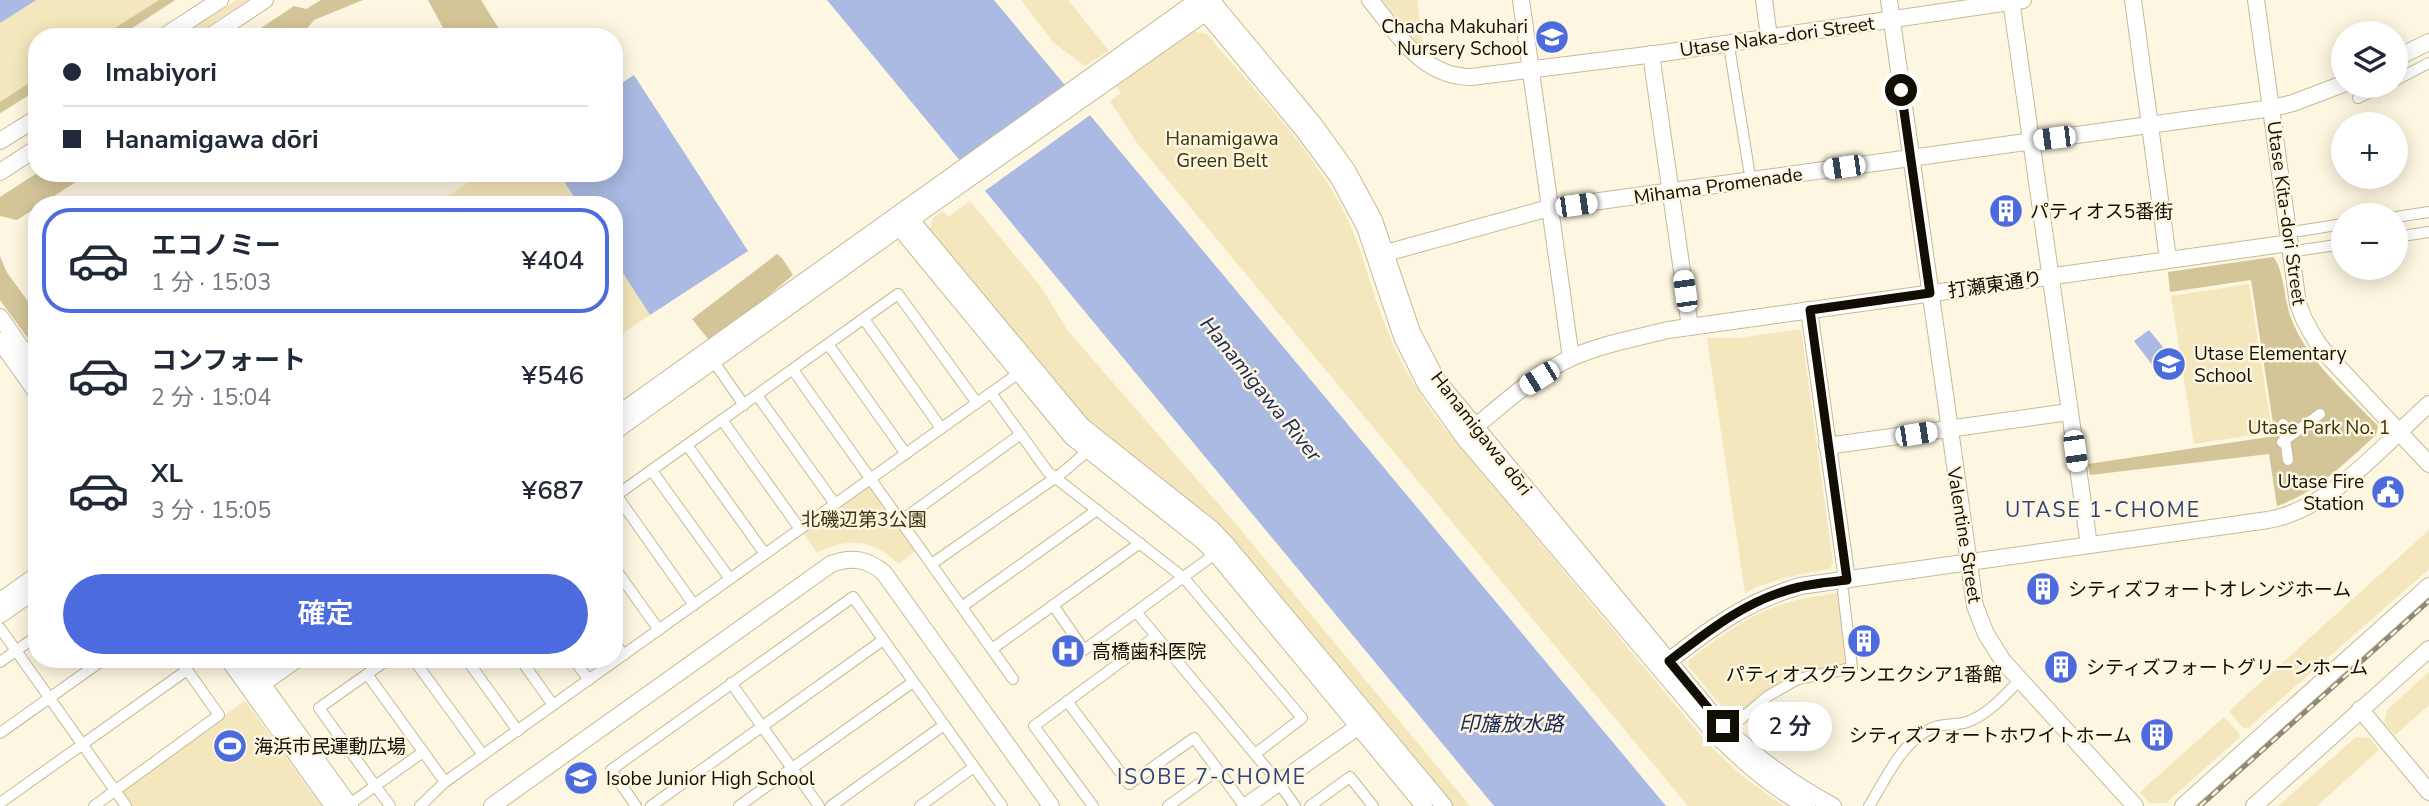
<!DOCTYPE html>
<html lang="ja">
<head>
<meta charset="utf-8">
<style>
	body { margin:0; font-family:"Nunito Sans","Noto Sans JP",sans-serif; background:#f2f2f3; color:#1f2937; height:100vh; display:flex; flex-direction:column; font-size:26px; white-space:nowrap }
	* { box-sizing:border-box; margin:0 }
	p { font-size:23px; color:#747a83 }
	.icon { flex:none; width:38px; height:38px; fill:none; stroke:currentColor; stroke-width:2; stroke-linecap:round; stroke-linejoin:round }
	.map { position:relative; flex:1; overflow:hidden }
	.drawer { position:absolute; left:28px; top:196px; width:595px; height:472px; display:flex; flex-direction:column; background:#fff; border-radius:28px; box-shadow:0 4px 18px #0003 }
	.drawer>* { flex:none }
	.banner { position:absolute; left:28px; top:28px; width:595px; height:154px; border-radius:28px; box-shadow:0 4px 18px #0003; display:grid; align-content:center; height:154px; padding:0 35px; background:#fff }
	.controls { position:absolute; left:2331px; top:21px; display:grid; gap:14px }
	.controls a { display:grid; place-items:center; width:77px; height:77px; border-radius:50%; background:#fff; box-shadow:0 4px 18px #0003; font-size:35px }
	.end { position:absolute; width:32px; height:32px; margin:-16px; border:9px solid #120e03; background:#fff; box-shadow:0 0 0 4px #fff }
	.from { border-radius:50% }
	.bubble { position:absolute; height:49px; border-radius:24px; background:#fff; box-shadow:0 4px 18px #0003; font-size:23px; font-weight:600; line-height:49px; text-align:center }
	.car { position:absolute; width:21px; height:42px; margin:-21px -10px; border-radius:9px; box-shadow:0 0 5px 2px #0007; background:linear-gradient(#fff 24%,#345 0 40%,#fff 0 76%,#345 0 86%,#fff 0) }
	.banner b { display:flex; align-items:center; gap:24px; height:66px; font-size:26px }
	.banner b+b { border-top:2px solid #e0e1e3 }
	.banner i { width:18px; height:18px; background:#1f2937 }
	ul { padding:12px 0 0; list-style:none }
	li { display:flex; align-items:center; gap:21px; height:105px; margin:0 14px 10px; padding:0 21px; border:4px solid transparent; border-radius:28px }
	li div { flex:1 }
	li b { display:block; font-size:26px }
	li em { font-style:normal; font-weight:600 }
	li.selected { border-color:#4c6bdf }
	li>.icon { width:63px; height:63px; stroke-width:1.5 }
	.button { display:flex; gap:14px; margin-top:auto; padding:14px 35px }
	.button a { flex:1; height:80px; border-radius:42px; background:#4c6bdf; color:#fff; font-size:28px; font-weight:600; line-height:80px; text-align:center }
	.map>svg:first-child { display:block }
	.green { fill:#f5e7bd }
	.forest { fill:#d4c599 }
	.water { fill:#abbae3 }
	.pier { fill:#fdf6e0 }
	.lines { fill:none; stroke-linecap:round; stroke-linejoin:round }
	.street-casing { stroke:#c6ba96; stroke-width:12 }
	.secondary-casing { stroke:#c6ba96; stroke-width:18 }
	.street { stroke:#fff; stroke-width:10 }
	.secondary { stroke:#fff; stroke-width:16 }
	.rail-casing { stroke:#8e8877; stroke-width:5 }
	.rail { stroke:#fdf6e0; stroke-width:2.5; stroke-dasharray:8; stroke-linecap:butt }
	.route { stroke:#120e03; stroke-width:9 }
	.labels { text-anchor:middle; stroke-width:5; stroke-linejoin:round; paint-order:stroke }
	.poi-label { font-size:19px; fill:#120e03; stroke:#fdf6e0; text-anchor:start }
	.street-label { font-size:19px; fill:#120e03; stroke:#fdf6e0 }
	.park-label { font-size:19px; fill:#3d320e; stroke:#fdf6e0 }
	.water-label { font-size:21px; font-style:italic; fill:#1a2859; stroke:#fdf6e0 }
	.neighbourhood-label { font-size:21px; letter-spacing:2px; fill:#30417b; stroke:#fdf6e0 }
</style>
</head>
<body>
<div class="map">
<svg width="2429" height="806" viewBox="0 0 2429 806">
	<rect width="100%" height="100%" fill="#fdf6e0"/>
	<!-- green -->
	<g class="green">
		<path d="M0,0h176l-57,37h-82v53l-37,24z"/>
		<path d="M236,0h12l-57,37h-12z"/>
		<path d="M1021,0h47l41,51 -24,15 -31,-23z"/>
		<path d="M1382,0h35l7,51z"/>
		<path d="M1192,31l15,3c46,55 108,118 139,182 17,35 25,75 40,111 13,34 31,64 52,93l269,323 35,33 42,30h-96l-551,-663 -27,-42 11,-8 -5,-7z"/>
		<path d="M483,173h76l20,32h-145z"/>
		<path d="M970,201l71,86 27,44 167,192 235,283h-22l-362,-385 -157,-187 4,-16 10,-7 5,6z"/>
		<path d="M614,259l36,56 -36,24z"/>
		<path d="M2249,284l23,148 -78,12 -23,-148z"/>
		<path d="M1801,329l32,234 -3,6c-30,5 -58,10 -85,24l-38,-255h31z"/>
		<path d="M867,486l5,1 45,63 -19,14c-23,-25 -52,-27 -81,-11l-14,-21z"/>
		<path d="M2429,530v39l-181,159h-5l-14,-17z"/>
		<path d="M1836,593l3,2 10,69 -54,11 -33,19 -30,25 -44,-53 1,-6c29,-22 58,-45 94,-56 17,-6 36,-8 53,-11z"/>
		<path d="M2429,672v33l-34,30 -11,-12 3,-13z"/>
		<path d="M243,702h3l75,104h-190l-8,-12v-4z"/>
		<path d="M2224,717l15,16 1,4 -74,66h-17l-9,-11z"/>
		<path d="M2356,737l14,1 9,12 -62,56h-39z"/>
	</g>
	<!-- forest -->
	<g class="forest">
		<path d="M159,0h16l-57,37h-17z"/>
		<path d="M321,0h42l-49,20 -14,17h-53l47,-31 12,3z"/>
		<path d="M428,0h53l23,37h-56z"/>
		<path d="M37,78v12l-37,23v-11z"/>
		<path d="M37,173h53l-50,32h-3v2l-20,13 -17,-4v-19z"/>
		<path d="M777,254l5,4 11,17 -32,27 -52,38 -17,-21z"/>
		<path d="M0,256l6,15 31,43v37l-37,-51z"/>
		<path d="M2273,257c11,11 11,44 18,61 16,43 56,75 87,108l-2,9c-31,28 -59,57 -99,71l-8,-52 -179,21 -2,-11 187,-28 -24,-156 -81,12 -2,-20z"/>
	</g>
	<!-- water -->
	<g class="water">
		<path d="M0,0h36l-36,23z"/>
		<path d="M827,0h167l672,806h-172z"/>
		<path d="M634,75l114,176 -98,64 -36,-56v-54h-35l-20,-32h55v-85z"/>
		<path d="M2149,330l23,28 -16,12 -22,-29z"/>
	</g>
	<!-- pier -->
	<path class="pier" d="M1068,83l25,30 -111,80 -25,-29z"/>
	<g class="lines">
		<!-- street casing -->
		<g class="street-casing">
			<g id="street">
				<path d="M1730,52l19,118"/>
				<path d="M2396,80l33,-17"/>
				<path d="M2358,98l25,-12"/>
				<path d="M2396,217l33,-5"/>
				<path d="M2299,231l44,-7"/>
				<path d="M2396,237l33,-5"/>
				<path d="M2302,250l41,-6"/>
				<path d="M864,319l77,109"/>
				<path d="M828,344l78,110"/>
				<path d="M709,355l35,50"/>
				<path d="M793,370l220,309"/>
				<path d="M991,393l57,79 136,106 118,140 -47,36"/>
				<path d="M757,395l78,109"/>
				<path d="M722,420l78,109"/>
				<path d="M2283,424l5,36"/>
				<path d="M2282,442l38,-28"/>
				<path d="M687,445l78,109"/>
				<path d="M652,471l78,108"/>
				<path d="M617,496l77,109"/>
				<path d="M614,497l284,-203 79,109"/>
				<path d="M902,520l119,-86"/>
				<path d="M933,563l129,-90 29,-25"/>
				<path d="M614,567l45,63"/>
				<path d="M1053,605l31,45 135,-99"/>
				<path d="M963,606l134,-96"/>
				<path d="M1136,612l143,171 16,23"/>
				<path d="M0,628l126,178"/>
				<path d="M614,642l10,13"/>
				<path d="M992,649l148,-106"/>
				<path d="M387,660l-68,48 71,98"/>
				<path d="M414,660l69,95"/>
				<path d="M467,660l51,71"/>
				<path d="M521,660l32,45"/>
				<path d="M574,660l15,20"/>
				<path d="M0,662l37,-26"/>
				<path d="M367,674l78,108"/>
				<path d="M731,683l88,123"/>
				<path d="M1067,701l62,83 65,-46 24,32"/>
				<path d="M1735,724l33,-28 30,-17 54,-11 -9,-77"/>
				<path d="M0,733l103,-73"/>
				<path d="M0,803l187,-133"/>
				<path d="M94,806l125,-91 -39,-55"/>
				<path d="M347,806l76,-54"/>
				<path d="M420,806l25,-24 578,-412"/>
				<path d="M636,806l-25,-36 242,-173 149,209"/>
				<path d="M651,806l232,-166"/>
				<path d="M739,806l174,-124"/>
				<path d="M831,806l113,-81"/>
				<path d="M920,806l54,-39"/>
				<path d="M1093,806l-59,-80 122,-90"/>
				<path d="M1168,806l50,-36 26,36"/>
				<path d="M1310,806l40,-29 23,29"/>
				<path d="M1869,806c17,-27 32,-63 61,-77 13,-7 26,-3 37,-7 20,-7 34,-23 48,-37"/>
			</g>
		</g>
		<!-- secondary casing -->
		<g class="secondary-casing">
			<g id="secondary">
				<path d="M1195,0l108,130 35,47 27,50 37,110 24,48 39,54 251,296c28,27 56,53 91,71"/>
				<path d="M1211,0l102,123 34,47 27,50 38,112 25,48 286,347c34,31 69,57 110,79"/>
				<path d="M1370,0c29,35 51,76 101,77l192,-24 360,-53"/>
				<path d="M1521,0l50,358"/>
				<path d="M1764,0l5,37"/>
				<path d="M1889,0l86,606 11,28 17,27 132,145"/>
				<path d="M2011,0l78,545"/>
				<path d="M2133,0l35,259"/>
				<path d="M2256,0l42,304c7,20 16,36 30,52l101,108"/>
				<path d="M163,37l57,-37"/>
				<path d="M209,37l56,-37"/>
				<path d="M1651,54l39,273"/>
				<path d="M2396,58l33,-16"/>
				<path d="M0,141l37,-23"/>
				<path d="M0,172l37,-24"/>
				<path d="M1386,253l163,-45 723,-100 21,-5 50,-19"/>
				<path d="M1809,310l38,270"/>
				<path d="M0,317l37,54"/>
				<path d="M0,341l37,52"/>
				<path d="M614,417l584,-417"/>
				<path d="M1475,427c30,-25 62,-54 98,-70 30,-13 63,-19 95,-27l622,-87"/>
				<path d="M614,432l272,-195 326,-229"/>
				<path d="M1827,446l242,-34"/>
				<path d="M0,601l37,-26"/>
				<path d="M0,615l37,-26"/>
				<path d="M229,660l104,146"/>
				<path d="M245,660l105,146"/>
				<path d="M1669,661c43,-34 77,-59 131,-75l468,-66c63,-11 114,-74 161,-116"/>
				<path d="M251,681l4,-7 20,-14"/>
				<path d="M254,686l8,-2 34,-24"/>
				<path d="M2360,709l69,83"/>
				<path d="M492,806l339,-242c21,-8 36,-5 53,9l167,233"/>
				<path d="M1246,806l120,-85"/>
				<path d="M1424,806l-208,-252 -16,-15 -128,-102 -173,-210 -1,-13 13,6 171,206 130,103 15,16 217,261"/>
				<path d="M2183,806l246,-220"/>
				<path d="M2254,806l175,-157"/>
			</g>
		</g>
		<!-- street -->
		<use href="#street" class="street"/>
		<!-- secondary -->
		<use href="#secondary" class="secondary"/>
		<!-- rail casing -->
		<g class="rail-casing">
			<path id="rail" d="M2200,806l229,-205"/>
		</g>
		<!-- rail -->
		<use href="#rail" class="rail"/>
	</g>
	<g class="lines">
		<!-- route -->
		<path class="route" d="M1723,726l-54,-65c40,-31 79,-62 130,-74 15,-4 32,-5 48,-7l-37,-270 120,-17 -29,-203"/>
	</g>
	<!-- icons -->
	<defs>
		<g id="school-disc" transform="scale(1.75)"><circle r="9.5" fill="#4c6bdf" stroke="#fdf6e0"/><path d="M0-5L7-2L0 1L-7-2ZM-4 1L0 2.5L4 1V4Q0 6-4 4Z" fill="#fff"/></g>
		<g id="building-disc" transform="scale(1.75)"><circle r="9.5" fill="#4c6bdf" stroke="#fdf6e0"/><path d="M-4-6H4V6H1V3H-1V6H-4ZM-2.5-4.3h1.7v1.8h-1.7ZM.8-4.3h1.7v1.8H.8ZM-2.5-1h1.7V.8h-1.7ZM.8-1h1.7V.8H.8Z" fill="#fff"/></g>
		<g id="civic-disc" transform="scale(1.75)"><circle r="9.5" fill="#4c6bdf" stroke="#fdf6e0"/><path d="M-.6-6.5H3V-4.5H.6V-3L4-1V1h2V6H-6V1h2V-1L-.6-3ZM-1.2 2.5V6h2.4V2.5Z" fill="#fff"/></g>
		<g id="hospital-disc" transform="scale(1.75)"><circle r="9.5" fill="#4c6bdf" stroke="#fdf6e0"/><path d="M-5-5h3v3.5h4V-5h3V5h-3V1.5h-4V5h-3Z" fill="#fff"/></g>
		<g id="stadium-disc" transform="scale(1.75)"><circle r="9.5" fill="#4c6bdf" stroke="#fdf6e0"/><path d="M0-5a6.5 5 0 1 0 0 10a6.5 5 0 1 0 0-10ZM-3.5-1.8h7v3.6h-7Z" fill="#fff"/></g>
	</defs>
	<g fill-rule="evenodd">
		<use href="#school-disc" x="1552" y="37"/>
		<use href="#building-disc" x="2006" y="211"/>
		<use href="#school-disc" x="2169" y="364"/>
		<use href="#civic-disc" x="2388" y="492"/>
		<use href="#building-disc" x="2043" y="589"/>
		<use href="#building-disc" x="1864" y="641"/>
		<use href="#hospital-disc" x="1068" y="651"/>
		<use href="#building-disc" x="2061" y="667"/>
		<use href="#building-disc" x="2157" y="735"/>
		<use href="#stadium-disc" x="230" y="746"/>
		<use href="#school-disc" x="581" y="778"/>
	</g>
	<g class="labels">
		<!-- poi labels -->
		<g class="poi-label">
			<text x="1528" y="33" text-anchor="end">Chacha Makuhari<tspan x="1528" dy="22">Nursery School</tspan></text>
			<text x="2030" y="218">パティオス5番街</text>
			<text x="2194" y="360">Utase Elementary<tspan x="2194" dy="22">School</tspan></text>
			<text x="2364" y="488" text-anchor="end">Utase Fire<tspan x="2364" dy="22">Station</tspan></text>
			<text x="2068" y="596">シティズフォートオレンジホーム</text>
			<text x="1092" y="658">高橋歯科医院</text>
			<text x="2086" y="674">シティズフォートグリーンホーム</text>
			<text x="1864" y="681" text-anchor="middle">パティオスグランエクシア1番館</text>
			<text x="2132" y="742" text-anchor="end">シティズフォートホワイトホーム</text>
			<text x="254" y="753">海浜市民運動広場</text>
			<text x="606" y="785">Isobe Junior High School</text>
		</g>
		<!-- street labels -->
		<g class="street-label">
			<text transform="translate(1777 36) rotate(-8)" y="7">Utase Naka-dori Street</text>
			<text transform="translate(1718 185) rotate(-8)" y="7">Mihama Promenade</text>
			<text transform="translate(2287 213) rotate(82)" y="7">Utase Kita-dori Street</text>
			<text transform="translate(1995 284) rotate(-8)" y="7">打瀬東通り</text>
			<text transform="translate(1482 433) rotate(52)" y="7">Hanamigawa dōri</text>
			<text transform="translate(1965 535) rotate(81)" y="7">Valentine Street</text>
		</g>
		<!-- park labels -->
		<g class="park-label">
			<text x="1222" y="145">Hanamigawa<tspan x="1222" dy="22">Green Belt</tspan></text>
			<text x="2319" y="434">Utase Park No. 1</text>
			<text x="864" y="526">北磯辺第3公園</text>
		</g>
		<!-- water labels -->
		<g class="water-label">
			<text transform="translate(1261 389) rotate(51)" y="7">Hanamigawa River</text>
			<text x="1511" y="731">印旛放水路</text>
		</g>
		<!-- neighbourhood labels -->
		<g class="neighbourhood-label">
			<text x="2103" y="517">UTASE 1-CHOME</text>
			<text x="1212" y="784">ISOBE 7-CHOME</text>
		</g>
	</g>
</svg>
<div class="controls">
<a><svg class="icon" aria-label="layers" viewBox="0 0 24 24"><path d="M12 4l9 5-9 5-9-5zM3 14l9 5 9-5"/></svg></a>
<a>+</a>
<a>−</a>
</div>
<i class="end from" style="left:1901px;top:90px"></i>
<i class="end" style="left:1723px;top:726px"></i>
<div class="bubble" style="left:1748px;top:702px;width:84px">2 分</div>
<i class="car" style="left:2054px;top:138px;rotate:263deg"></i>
<i class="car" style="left:1844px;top:167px;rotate:262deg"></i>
<i class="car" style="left:1576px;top:205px;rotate:82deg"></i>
<i class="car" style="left:1685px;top:291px;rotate:352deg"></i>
<i class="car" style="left:1539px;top:378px;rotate:238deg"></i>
<i class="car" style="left:1916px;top:434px;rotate:81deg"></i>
<i class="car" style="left:2075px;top:451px;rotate:172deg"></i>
<div class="banner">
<b><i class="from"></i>Imabiyori</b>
<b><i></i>Hanamigawa dōri</b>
</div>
<section class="drawer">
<ul>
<li class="selected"><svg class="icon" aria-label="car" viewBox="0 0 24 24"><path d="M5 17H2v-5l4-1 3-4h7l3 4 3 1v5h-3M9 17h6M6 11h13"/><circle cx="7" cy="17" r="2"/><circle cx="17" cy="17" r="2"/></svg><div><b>エコノミー</b><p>1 分 · 15:03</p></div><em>¥404</em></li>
<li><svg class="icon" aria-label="car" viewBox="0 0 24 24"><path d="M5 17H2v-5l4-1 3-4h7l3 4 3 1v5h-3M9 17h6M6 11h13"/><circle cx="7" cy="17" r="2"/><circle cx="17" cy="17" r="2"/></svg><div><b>コンフォート</b><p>2 分 · 15:04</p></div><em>¥546</em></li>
<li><svg class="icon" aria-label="car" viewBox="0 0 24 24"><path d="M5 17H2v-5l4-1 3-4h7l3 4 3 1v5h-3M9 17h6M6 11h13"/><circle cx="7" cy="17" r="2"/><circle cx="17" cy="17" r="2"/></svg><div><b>XL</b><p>3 分 · 15:05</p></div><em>¥687</em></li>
</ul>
<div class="button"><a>確定</a></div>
</section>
</div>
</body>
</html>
